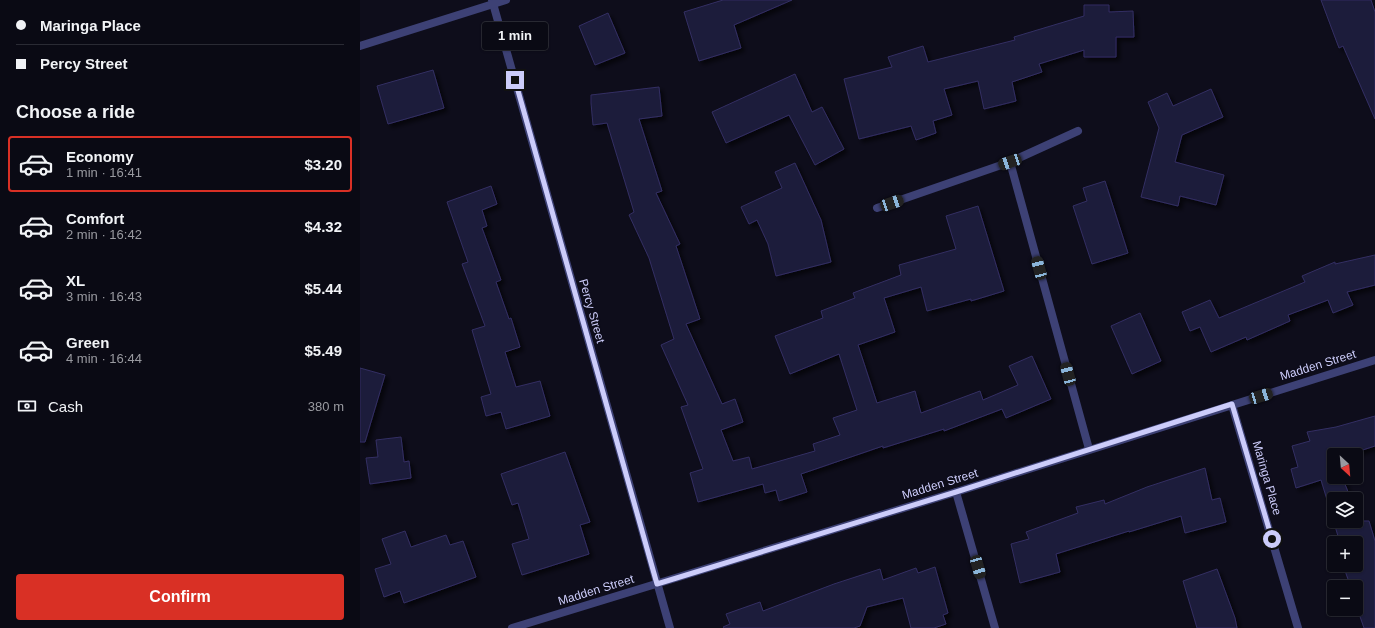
<!DOCTYPE html>
<html lang="en">
<head>
<meta charset="utf-8">
<style>
	body { margin:0; font-family:Arial,sans-serif; background:#13131d; color:#f1f3f6; height:100vh; display:flex; flex-direction:column; font-size:15px; white-space:nowrap }
	* { box-sizing:border-box; margin:0 }
	p { font-size:13px; color:#999aa0 }
	.icon { flex:none; width:22px; height:22px; fill:none; stroke:currentColor; stroke-width:2; stroke-linecap:round; stroke-linejoin:round }
	.map { position:relative; flex:1; overflow:hidden }
	.sheet { display:flex; flex-direction:column; background:#0a0a14; width:360px }
	.sheet>* { flex:none }
	.guide { display:grid; align-content:center; height:88px; padding:0 16px; background:#0a0a14 }
	.needle { width:26px; rotate:154deg }
	.controls { position:absolute; left:967px; top:448px; display:grid; gap:8px }
	.controls a { display:grid; place-items:center; width:36px; height:36px; border-radius:4px; background:#0a0a14; box-shadow:0 1px 3px #0004,0 0 0 1px #2a2b34; font-size:20px }
	.end { position:absolute; width:18px; height:18px; margin:-9px; border:5px solid #ccccfa; background:#111; box-shadow:0 0 0 2px #111 }
	.from { border-radius:50% }
	.bubble { position:absolute; height:28px; border-radius:4px; background:#0a0a14; box-shadow:0 1px 3px #0004,0 0 0 1px #2a2b34; font-size:13px; font-weight:600; line-height:28px; text-align:center }
	.car { position:absolute; width:12px; height:24px; margin:-12px -6px; border-radius:5px; box-shadow:0 0 3px 1px #0007; background:linear-gradient(#222 24%,#8ab4d8 0 40%,#222 0 76%,#8ab4d8 0 86%,#222 0) }
	.guide b { display:flex; align-items:center; gap:14px; height:38px; font-size:15px }
	.guide b+b { border-top:1px solid #2a2b34 }
	.guide i { width:10px; height:10px; background:#f1f3f6 }
	ul { padding:0; list-style:none }
	li { display:flex; align-items:center; gap:12px; height:56px; margin:0 8px 6px; padding:0 8px; border:2px solid transparent; border-radius:4px }
	li div { flex:1 }
	li b { display:block; font-size:15px }
	li em { font-style:normal; font-weight:600 }
	li.on { border-color:#d93025 }
	li>.icon { width:36px; height:36px; stroke-width:1.5 }
	h2 { padding:0 16px; font-size:18px; line-height:48px }
	.pay { display:flex; align-items:center; gap:10px; height:44px; padding:0 16px; font-size:15px }
	.pay p { margin-inline-start:auto }
	.action { display:flex; gap:8px; margin-top:auto; padding:8px 16px }
	.action a { flex:1; height:46px; border-radius:4px; background:#d93025; color:#fff; font-size:16px; font-weight:600; line-height:46px; text-align:center }
	main { display:flex; flex:1; min-height:0 }
	.map>svg:first-child { display:block }
	.building { fill:#1d1b3a; stroke:#332f63; filter:url(#shadow) }
	.lines { fill:none; stroke-linecap:round; stroke-linejoin:round }
	.street { stroke:#3d4175; stroke-width:8 }
	.route { stroke:#ccccfa; stroke-width:5 }
	.labels { text-anchor:middle; stroke-width:3; stroke-linejoin:round; paint-order:stroke }
	.street-label { font-size:12px; fill:#ccccfa; stroke:#0e0d1b }
</style>
</head>
<body>
<main>
<section class="sheet">
<div class="guide">
<b><i class="from"></i>Maringa Place</b>
<b><i></i>Percy Street</b>
</div>
<h2>Choose a ride</h2>
<ul>
<li class="on"><svg class="icon" aria-label="car" viewBox="0 0 24 24"><path d="M5 17H2v-5l4-1 3-4h7l3 4 3 1v5h-3M9 17h6M6 11h13"/><circle cx="7" cy="17" r="2"/><circle cx="17" cy="17" r="2"/></svg><div><b>Economy</b><p>1 min · 16:41</p></div><em>$3.20</em></li>
<li><svg class="icon" aria-label="car" viewBox="0 0 24 24"><path d="M5 17H2v-5l4-1 3-4h7l3 4 3 1v5h-3M9 17h6M6 11h13"/><circle cx="7" cy="17" r="2"/><circle cx="17" cy="17" r="2"/></svg><div><b>Comfort</b><p>2 min · 16:42</p></div><em>$4.32</em></li>
<li><svg class="icon" aria-label="car" viewBox="0 0 24 24"><path d="M5 17H2v-5l4-1 3-4h7l3 4 3 1v5h-3M9 17h6M6 11h13"/><circle cx="7" cy="17" r="2"/><circle cx="17" cy="17" r="2"/></svg><div><b>XL</b><p>3 min · 16:43</p></div><em>$5.44</em></li>
<li><svg class="icon" aria-label="car" viewBox="0 0 24 24"><path d="M5 17H2v-5l4-1 3-4h7l3 4 3 1v5h-3M9 17h6M6 11h13"/><circle cx="7" cy="17" r="2"/><circle cx="17" cy="17" r="2"/></svg><div><b>Green</b><p>4 min · 16:44</p></div><em>$5.49</em></li>
</ul>
<div class="pay"><svg class="icon" aria-label="cash" viewBox="0 0 24 24"><path d="M3 7h18v10H3z"/><circle cx="12" cy="12" r="2"/></svg>Cash<p>380 m</p></div>
<div class="action"><a>Confirm</a></div>
</section>
<div class="map">
<svg width="1015" height="628" viewBox="0 0 1015 628">
	<defs>
		<filter id="shadow"><feDropShadow dx="3.5" dy="3.5" stdDeviation="2" flood-color="#0009"/></filter>
	</defs>
	<rect width="100%" height="100%" fill="#0e0d1b"/>
	<!-- building -->
	<g class="building">
		<path d="M363,0h69l-58,25 7,23 -42,13 -15,-49z"/>
		<path d="M961,0h50l4,12v107l-32,-73 -4,2z"/>
		<path d="M724,5h25v7l24,-1 1,26h-18v20h-32v-7l-45,14 3,8 -30,10 4,19 -32,8 -6,-28 -34,8 8,26 -19,6 3,12 -20,7 -5,-14 -52,13 -15,-60 48,-12 -4,-10 35,-11 5,16 87,-22 -1,-3 70,-21z"/>
		<path d="M248,13l17,40 -30,12 -16,-39z"/>
		<path d="M73,70l11,38 -56,16 -11,-38z"/>
		<path d="M435,74l17,38 10,-5 22,42 -29,16 -26,-50 -63,28 -14,-31z"/>
		<path d="M299,87l3,29 -23,3 23,72 -6,2 24,51 -4,2 24,73 -14,5 36,80 13,-5 8,23 -22,8 12,31 16,-4 3,12 63,-18 -2,-7 27,-9 -7,-17 24,-8 -18,-56 -49,20 -15,-38 48,-18 -2,-7 34,-13 -2,-5 48,-18 -2,-10 57,-16 -10,-33 32,-10 26,85 -33,10v-2l-44,12 -6,-24 -37,11 11,34 -37,13 19,58 38,-12 6,22 59,-22 3,9 35,-15 -9,-19 23,-10 19,43 -45,19 -4,-9 -58,22v-2l-61,19v-2l-82,28 6,18 -28,9 -3,-11 -11,3 -2,-9 -65,18 -8,-29 13,-4 -22,-62 7,-2 -27,-60 13,-6 -25,-81 -20,-43 5,-3 -27,-89 -14,2 -2,-22v-8z"/>
		<path d="M851,89l12,28 -41,18 -7,27 49,13 -8,30 -36,-9 -2,10 -37,-9 18,-69 -11,-26 19,-9 6,13z"/>
		<path d="M435,163l26,57 10,42 -55,14 -8,-32 -11,-24 -8,4 -8,-17 41,-19 -7,-16z"/>
		<path d="M745,181l23,72 -36,11 -19,-58 14,-5 -4,-13z"/>
		<path d="M131,186l6,18 -15,6 5,16 -5,2 19,52 -5,2 13,37 2,-1 9,29 -15,5 11,35 24,-6 10,35 -44,13 -5,-17 -15,4 -5,-19 10,-3 -19,-64 13,-4 -23,-62 6,-2 -21,-60z"/>
		<path d="M1015,255v30l-28,7 6,13 -20,8 -5,-13 -40,15 2,6 -43,19 -1,-3 -35,15 -11,-25 -10,4 -8,-19 28,-12 9,18 86,-36 -3,-6 33,-14v2z"/>
		<path d="M780,313l21,48 -29,13 -21,-48z"/>
		<path d="M0,368l25,7 -20,67h-5z"/>
		<path d="M1015,416v30l-28,9h-13v22h8l9,22h-17v22h22v-9l4,9h9l6,20v87h-11l-8,-23v-25l-7,2 -6,-17h13v-22h-20l-2,-5 4,-2 -17,-56 -25,8 -5,-19 7,-2 -6,-21 18,-5 -3,-9 29,-5z"/>
		<path d="M41,437l3,25 5,-1 2,17 -41,6 -4,-26 12,-1 -2,-17z"/>
		<path d="M205,452l25,70 -10,3 9,29 -67,21 -10,-31 17,-5 -11,-36 -6,2 -11,-31z"/>
		<path d="M845,468l7,32 8,-2 6,24 -41,11 -4,-17 -52,16v-1l-73,23 4,18 -40,11 -9,-39 18,-5 -3,-7 52,-19 -2,-6 28,-7 1,4 42,-17z"/>
		<path d="M45,531l6,16 35,-12 4,10 13,-4 13,36 -72,26 -4,-12 -16,6 -9,-28 16,-5 -9,-25z"/>
		<path d="M575,567l13,46 -5,2 3,9 -12,4h-23l-8,-30 -36,9 -7,19 -6,2h-130l-1,-1 7,-3 -4,-10 34,-12 3,9 71,-27 46,-15 3,11 33,-12 2,5z"/>
		<path d="M857,569l18,49 2,10h-40l-14,-47z"/>
	</g>
	<g class="lines">
		<!-- street -->
		<g class="street">
			<path d="M132,0l178,628"/>
			<path d="M0,46l146,-46"/>
			<path d="M650,162l79,287"/>
			<path d="M517,208l133,-46 68,-31"/>
			<path d="M872,405l66,223"/>
			<path d="M596,492l39,136"/>
			<path d="M152,628l444,-136 419,-132"/>
		</g>
	</g>
	<g class="lines">
		<!-- route -->
		<path class="route" d="M155,80l142,504 299,-92 276,-88 40,135"/>
	</g>
	<g class="labels">
		<!-- street labels -->
		<g class="street-label">
			<text transform="translate(232 311) rotate(74)" y="4">Percy Street</text>
			<text transform="translate(958 365) rotate(-17)" y="4">Madden Street</text>
			<text transform="translate(907 478) rotate(74)" y="4">Maringa Place</text>
			<text transform="translate(580 484) rotate(-17)" y="4">Madden Street</text>
			<text transform="translate(236 590) rotate(-17)" y="4">Madden Street</text>
		</g>
	</g>
</svg>
<div class="controls">
<a><svg class="needle" viewBox="-14 -14 28 28"><path d="M0-13l5 13h-10z" fill="#e53935"/><path d="M0 13l5-13h-10z" fill="#999aa0"/></svg></a>
<a><svg class="icon" aria-label="layers" viewBox="0 0 24 24"><path d="M12 4l9 5-9 5-9-5zM3 14l9 5 9-5"/></svg></a>
<a>+</a>
<a>−</a>
</div>
<i class="end from" style="left:912px;top:539px"></i>
<i class="end" style="left:155px;top:80px"></i>
<div class="bubble" style="left:122px;top:22px;width:66px">1 min</div>
<i class="car" style="left:650px;top:162px;rotate:251deg"></i>
<i class="car" style="left:532px;top:203px;rotate:71deg"></i>
<i class="car" style="left:679px;top:268px;rotate:345deg"></i>
<i class="car" style="left:708px;top:374px;rotate:345deg"></i>
<i class="car" style="left:901px;top:396px;rotate:73deg"></i>
<i class="car" style="left:618px;top:567px;rotate:164deg"></i>
</div>
</main>
</body>
</html>
